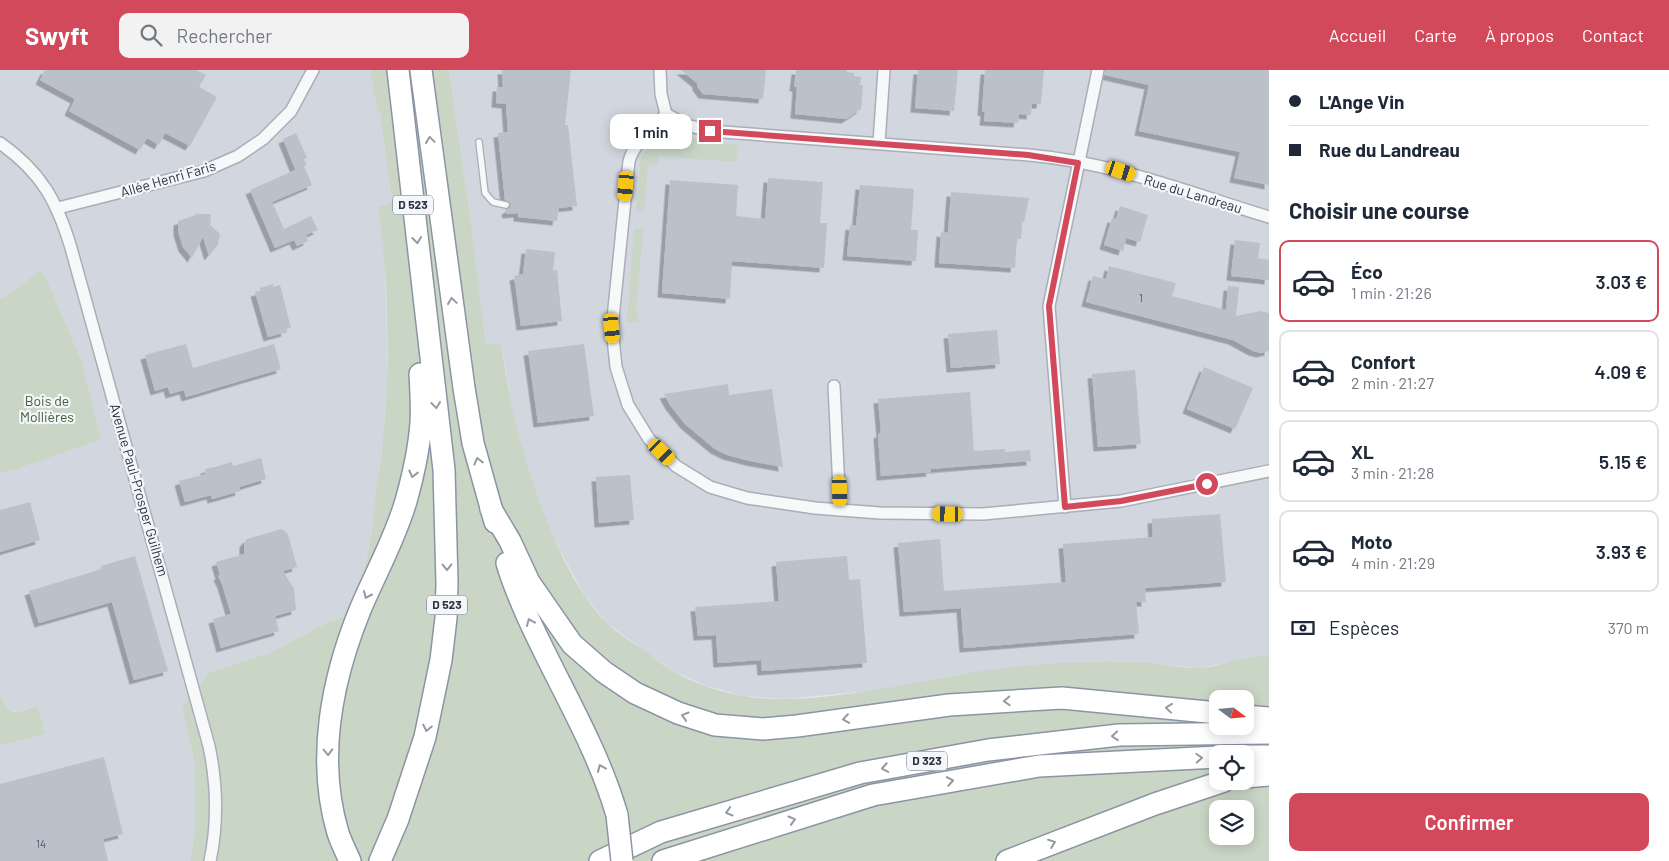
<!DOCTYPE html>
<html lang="fr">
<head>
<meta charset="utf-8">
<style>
	body { margin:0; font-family:Barlow,sans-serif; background:#f2f2f3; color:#1f2937; height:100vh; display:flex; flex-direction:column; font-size:19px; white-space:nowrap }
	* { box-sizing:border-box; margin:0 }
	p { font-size:16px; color:#747a83 }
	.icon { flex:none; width:28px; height:28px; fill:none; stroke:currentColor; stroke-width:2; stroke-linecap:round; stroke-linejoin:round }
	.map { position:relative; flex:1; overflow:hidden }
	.panel { display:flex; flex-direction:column; background:#fff; width:400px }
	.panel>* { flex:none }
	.hud { display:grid; align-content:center; height:110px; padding:0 20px; background:#fff }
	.needle { width:32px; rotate:106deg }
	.tools { position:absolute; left:1209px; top:620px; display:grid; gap:10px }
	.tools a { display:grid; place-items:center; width:45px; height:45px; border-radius:10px; background:#fff; box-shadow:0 2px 12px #0003; font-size:25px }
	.end { position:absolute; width:22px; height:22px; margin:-11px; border:6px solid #d1495b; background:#fff; box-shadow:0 0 0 2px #fff }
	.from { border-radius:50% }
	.bubble { position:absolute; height:35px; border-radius:10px; background:#fff; box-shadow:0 2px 12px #0003; font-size:16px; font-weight:600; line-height:35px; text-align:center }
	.car { position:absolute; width:15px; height:30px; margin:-15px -8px; border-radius:6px; box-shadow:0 0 4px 1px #0007; background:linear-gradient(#f5c518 24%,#345 0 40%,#f5c518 0 76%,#345 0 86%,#f5c518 0) }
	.hud b { display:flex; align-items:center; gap:18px; height:48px; font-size:19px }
	.hud b+b { border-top:1px solid #e0e1e3 }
	.hud i { width:12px; height:12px; background:#1f2937 }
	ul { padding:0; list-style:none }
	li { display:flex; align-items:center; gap:15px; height:82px; margin:0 10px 8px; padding:0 10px; border:2px solid #e0e1e3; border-radius:10px }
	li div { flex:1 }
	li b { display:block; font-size:19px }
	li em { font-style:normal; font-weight:600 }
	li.on { border-color:#d1495b }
	li>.icon { width:45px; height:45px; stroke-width:1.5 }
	h2 { padding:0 20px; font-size:22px; line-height:60px }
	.pay { display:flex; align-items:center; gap:12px; height:55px; padding:0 20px; font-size:19px }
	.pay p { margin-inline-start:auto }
	.action { display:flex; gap:10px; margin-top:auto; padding:10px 20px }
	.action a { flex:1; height:58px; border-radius:10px; background:#d1495b; color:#fff; font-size:20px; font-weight:600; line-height:58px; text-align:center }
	header { display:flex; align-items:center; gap:30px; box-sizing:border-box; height:70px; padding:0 25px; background:#d1495b; color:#fff }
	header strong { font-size:24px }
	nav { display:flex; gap:28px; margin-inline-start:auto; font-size:18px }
	.search { width:350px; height:45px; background:#f2f2f3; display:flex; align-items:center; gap:12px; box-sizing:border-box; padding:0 18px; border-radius:10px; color:#747a83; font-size:19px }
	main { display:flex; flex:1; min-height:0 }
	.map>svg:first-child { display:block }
	.built { fill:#d2d6de }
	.green { fill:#c9d6c5; fill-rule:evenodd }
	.building { fill:#bbc0ca; filter:url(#shadow) }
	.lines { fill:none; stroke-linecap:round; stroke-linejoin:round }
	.lane-casing { stroke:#a9aeb7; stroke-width:8 }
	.street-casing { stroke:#a9aeb7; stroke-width:14 }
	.highway-casing { stroke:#8b94a3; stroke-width:24 }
	.lane { stroke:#f7f8fa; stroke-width:5.5 }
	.street { stroke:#f7f8fa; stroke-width:11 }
	.highway { stroke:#fff; stroke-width:21 }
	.highway-bridge-casing { stroke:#8b94a3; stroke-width:24; stroke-linecap:butt }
	.highway-bridge { stroke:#fff; stroke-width:21 }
	.oneway { stroke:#959aa2 }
	.route { stroke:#d1495b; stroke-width:6 }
	.labels { text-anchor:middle; stroke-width:4.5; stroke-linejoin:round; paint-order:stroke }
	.number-label { font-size:11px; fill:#4f5766 }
	.shield { fill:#f4f6f9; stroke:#676e7b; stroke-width:1 }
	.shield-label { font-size:12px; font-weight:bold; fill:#2b3445 }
	.street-label { font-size:14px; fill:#2b3445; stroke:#f4f6f9 }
	.park-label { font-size:14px; fill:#3f6138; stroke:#f4f6f9 }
</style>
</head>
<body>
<header>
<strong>Swyft</strong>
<div class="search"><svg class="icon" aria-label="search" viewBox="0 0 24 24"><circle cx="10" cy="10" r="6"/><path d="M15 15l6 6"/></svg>Rechercher</div>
<nav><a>Accueil</a><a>Carte</a><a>À propos</a><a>Contact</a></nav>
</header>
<main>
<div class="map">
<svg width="1269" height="791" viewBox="0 0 1269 791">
	<defs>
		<filter id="shadow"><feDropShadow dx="-4.5" dy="4.5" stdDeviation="0" flood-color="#0004"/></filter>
	</defs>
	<rect width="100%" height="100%" fill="#e4e7ec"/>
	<!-- built -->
	<g class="built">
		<path d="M0,0h370l10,42 12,90 -7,62 3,112 -7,83 -6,39 -3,34 -12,58 -11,25 -21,7 -58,31 -60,19 -28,35 13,57v66l-5,31h-190v-115l45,-12 -7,-28 -22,6 -6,-1 -5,-4 -5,-14v-220l17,-4 84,-29 -19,-78 -37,-87 -6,-4 -32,25 -7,2z"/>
		<path d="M449,0h820v586l-71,12 -47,-5 -100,1 -90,10 -90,17 -87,8 -40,-3 -38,-10 -35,-16 -63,-46 -23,-28 -19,-34 -13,-26 -19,-49 -11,-35 -10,-40 -12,-69 -15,2 -14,-116z"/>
	</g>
	<!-- green -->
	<g class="green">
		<path d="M370,0h79l23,159 14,115 15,-1c9,63 22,118 46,177 14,37 32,74 60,103 12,12 30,22 44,32 6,5 13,11 20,15 33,20 76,30 114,29 77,-1 151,-24 227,-32 46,-5 93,-6 139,-4 15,1 30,5 45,5 24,0 48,-13 73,-12v205h-1079l5,-31v-66l-13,-57 28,-35 60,-19 58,-31 21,-7 11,-25 12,-58 3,-34 6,-39 5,-57 2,-40 -2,-81 -7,-74 13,-5 -12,-90h-2zM1218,629h27v27h-27zM1218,684h27v27h-27zM1218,739h27v27h-27z"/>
		<path d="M671,62l6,1 26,8 35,4 -2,17 -77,-6 -1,9h-10l-4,46 -8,-1 5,-54 19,-19z"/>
		<path d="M634,159h9l-7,84 3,8 -12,2z"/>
		<path d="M39,201l6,4 37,87 19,78 -84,29 -17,4v-175l7,-2z"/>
		<path d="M0,623c9,27 15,19 38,13l7,28 -45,12z"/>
	</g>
	<!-- building -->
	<g class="building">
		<path d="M45,0h151l10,5 -7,12 18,10 -27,49 -25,-13 -6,12 -12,-7 -7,12 -71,-39 6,-12 -35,-19z"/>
		<path d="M502,0h69l-6,55h3l9,81 -18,2 -2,13 -39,-4v-4l-11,1 -1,-4 4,-2 1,-4 -6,-4 -7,-67 10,-1 -2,-28 -10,-1 1,-16h6z"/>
		<path d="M681,0h85l-3,29 -60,-5 -6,-8v-3z"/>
		<path d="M796,0h51v2l7,1v3l7,1 -1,8h3l-2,24 -15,10 -51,-5 2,-27h-3z"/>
		<path d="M918,0h40l-4,41 -39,-3z"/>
		<path d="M985,0h59l-3,34h-9l-1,11 -12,-1 -1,9 -34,-2 1,-9 -3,-1z"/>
		<path d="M1105,0h164v115l-35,-7 6,-26 -101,-21 10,-46 -44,-10z"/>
		<path d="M296,63l11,25 -3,1 3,6 -3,1 8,19 -40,17 12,27 27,-13 7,14 -12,5 2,6 -11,5 -3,-6 -19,8 -25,-58 54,-24 -9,3 -12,-30z"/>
		<path d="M768,108l55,4 -3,41h7l-3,45 -92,-7 -2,38 -68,-6 8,-113 68,5 -2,31 29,3z"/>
		<path d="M860,115l54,4 -3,41h7l-2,31 -69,-5 3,-31 6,1z"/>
		<path d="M951,122l78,6 -5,24h-2l-1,17h-4l-2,29 -76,-5 2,-31 7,1z"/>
		<path d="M1120,136l28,9 -8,27 -14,-4 -3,13 -19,-6 8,-27 4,1z"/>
		<path d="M195,143l2,1h14l-1,11 10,9 -2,11 -9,11 -6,-19 -11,21 -9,-11 -5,-16v-10l18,-6z"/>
		<path d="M1235,170l25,3 -2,15 11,2v20l-38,-4z"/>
		<path d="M526,179l29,3 -2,19 4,-1 5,51 -41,5 -7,-50 9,-2z"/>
		<path d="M1109,196l67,17 -4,13 54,14 2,-24 11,1 -3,29 25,-5 8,2v38l-8,2 -8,-2 -20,-11 -147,-38 7,-26 13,3z"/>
		<path d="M273,214v3l7,-2 11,43 -6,1 1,3 -18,5 -13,-45 5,-1v-3z"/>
		<path d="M997,260l3,34 -49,4 -3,-34z"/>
		<path d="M186,274l7,24 81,-24 7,25 -95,28 -2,-7 -14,4 -2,-7 -13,4 -10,-36z"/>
		<path d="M584,274l10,72 -56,7 -10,-72z"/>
		<path d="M1204,297l49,21 -18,41 -48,-20z"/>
		<path d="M1135,300l6,74 -43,3 -6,-73z"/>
		<path d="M728,314l1,11 43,-6 11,78 -33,-6 -23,-6 -12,-6 -30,-25 -15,-19 -6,-11z"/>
		<path d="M970,322l4,59 31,-2v3l25,-2 1,11 -101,8 1,3 -50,4 -3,-42 3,-1 -3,-34z"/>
		<path d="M261,388l5,21 -27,8 1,4 -17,5 -11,3 -1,-4 -26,7 -6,-21 27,-7 -1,-5 10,-2 17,-5 1,4z"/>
		<path d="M630,405l4,45 -35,3 -3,-46z"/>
		<path d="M30,432l10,38 -40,12v-42z"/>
		<path d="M1220,444l6,68 -81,6 1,14h-10l3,32 -175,14 -3,-40 -57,4 -6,-69 42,-4 4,52 122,-9 -3,-38 90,-7 -1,-18z"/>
		<path d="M281,459l4,2 3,4 9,32 -14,4 11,18 2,21 -21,6 4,15 -58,17 -8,-29 18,-5 -9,-30 -4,-8 2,-1 -4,-13 28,-8v-11l3,-4z"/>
		<path d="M135,486l33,115 -34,9 -22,-78 -73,21 -10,-32 73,-22 -1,-3z"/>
		<path d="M847,486l2,24 11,-1 7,84 -105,8 -1,-11 -43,3 -2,-28 -18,1 -3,-29 84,-6 -3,-39z"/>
		<path d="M104,687l19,77 -20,5 5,22h-108v-77z"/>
	</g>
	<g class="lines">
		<!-- lane casing -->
		<g class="lane-casing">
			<path id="lane" d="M479,72l6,51 8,9 13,3"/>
		</g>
		<!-- street casing -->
		<g class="street-casing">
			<g id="street">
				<path d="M660,0l1,24 5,20 20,11 24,6 319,24c82,7 161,38 240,62"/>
				<path d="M666,44c-13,15 -31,27 -37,47l-17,167 4,39 12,38 21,34 27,27 34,21 37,11 68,10 65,5 103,1 138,-13 148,-30"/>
				<path d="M0,73c41,29 57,58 71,105l138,498c8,38 9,77 1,115"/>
				<path d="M879,73l5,-73"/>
				<path d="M58,138l146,-37 34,-15 25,-17 28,-28 22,-41"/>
				<path d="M834,316l6,124"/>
				<path d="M1065,437l-16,-201 49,-236"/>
			</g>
		</g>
		<!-- highway casing -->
		<g class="highway-casing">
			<g id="highway">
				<path d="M421,0l43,318 9,55 22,79"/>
				<path d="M491,439l19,32 19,41 43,62 32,28 31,21 43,20 37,12 48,4 34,-3 152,-21 113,-7 156,15"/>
				<path d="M507,493c5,18 12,34 19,50 30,68 70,130 91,202"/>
				<path d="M1245,646l24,2"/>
				<path d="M1245,686h24"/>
				<path d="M1245,707l24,-2"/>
				<path d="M350,791c-4,-9 -9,-19 -12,-28 -22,-74 -6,-154 22,-223 15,-36 35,-71 46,-109 7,-25 13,-51 15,-78 1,-16 0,-33 -1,-49"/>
				<path d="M380,791l18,-42 27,-82 16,-77 5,-42 1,-35 -3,-113 -46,-400"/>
				<path d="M600,791l61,-29 199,-59 128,-23 131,-15 150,-2"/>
				<path d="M663,791l210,-66 166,-29 179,-9"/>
				<path d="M1007,791l148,-57 69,-23"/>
			</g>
		</g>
		<!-- lane -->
		<use href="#lane" class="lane"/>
		<!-- street -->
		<use href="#street" class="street"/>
		<!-- highway -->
		<use href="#highway" class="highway"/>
		<!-- highway-bridge casing -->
		<g class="highway-bridge-casing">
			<path id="highway-bridge" d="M617,745l5,46"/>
		</g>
		<!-- highway-bridge -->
		<use href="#highway-bridge" class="highway-bridge"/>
	</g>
	<!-- one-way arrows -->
	<defs><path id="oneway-chevron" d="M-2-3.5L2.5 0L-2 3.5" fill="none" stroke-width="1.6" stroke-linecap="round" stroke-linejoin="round" transform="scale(1.25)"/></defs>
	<g class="oneway">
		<use href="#oneway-chevron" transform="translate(430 70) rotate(-98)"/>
		<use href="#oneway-chevron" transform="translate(417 170) rotate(84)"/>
		<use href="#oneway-chevron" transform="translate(452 231) rotate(-98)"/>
		<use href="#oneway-chevron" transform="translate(436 335) rotate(83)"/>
		<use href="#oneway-chevron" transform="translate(478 391) rotate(-104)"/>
		<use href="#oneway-chevron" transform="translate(413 404) rotate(104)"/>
		<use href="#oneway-chevron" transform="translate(447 497) rotate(89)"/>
		<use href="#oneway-chevron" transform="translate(367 525) rotate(114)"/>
		<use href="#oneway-chevron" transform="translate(530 552) rotate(-113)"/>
		<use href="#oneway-chevron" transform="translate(1007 631) rotate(177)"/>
		<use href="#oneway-chevron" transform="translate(1169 638) rotate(-174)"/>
		<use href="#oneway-chevron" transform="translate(685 646) rotate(-163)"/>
		<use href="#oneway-chevron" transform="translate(846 649) rotate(172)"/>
		<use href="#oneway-chevron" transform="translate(427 658) rotate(102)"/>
		<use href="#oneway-chevron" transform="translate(1115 666) rotate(175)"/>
		<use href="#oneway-chevron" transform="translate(328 682) rotate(88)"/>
		<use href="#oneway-chevron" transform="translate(1199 688) rotate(-3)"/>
		<use href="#oneway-chevron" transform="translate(601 698) rotate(-113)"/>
		<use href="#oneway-chevron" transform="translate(885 698) rotate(170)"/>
		<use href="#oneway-chevron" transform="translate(950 711) rotate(-10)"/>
		<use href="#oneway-chevron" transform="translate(729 742) rotate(163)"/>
		<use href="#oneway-chevron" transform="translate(792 750) rotate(-17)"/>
		<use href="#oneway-chevron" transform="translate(1052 773) rotate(-21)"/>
	</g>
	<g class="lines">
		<!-- route -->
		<path class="route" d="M710,61l318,24 50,8 -29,143 16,201 56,-6 86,-17"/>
	</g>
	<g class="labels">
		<!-- number labels -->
		<g class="number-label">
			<text x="1141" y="232">1</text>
			<text x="41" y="778">14</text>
		</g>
		<!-- shield labels -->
		<g class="shield">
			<rect x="393" y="125.5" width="40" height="19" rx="4"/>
			<rect x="427" y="525.5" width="40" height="19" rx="4"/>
			<rect x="907" y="681.5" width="40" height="19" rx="4"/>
		</g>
		<g class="shield-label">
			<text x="413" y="139">D 523</text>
			<text x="447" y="539">D 523</text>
			<text x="927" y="695">D 323</text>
		</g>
		<!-- street labels -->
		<g class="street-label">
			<text transform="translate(168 109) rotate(-16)" y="5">Allée Henri Faris</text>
			<text transform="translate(1193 124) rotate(17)" y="5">Rue du Landreau</text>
			<text transform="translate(139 420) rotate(74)" y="5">Avenue Paul-Prosper Guilhem</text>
		</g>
		<!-- park labels -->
		<g class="park-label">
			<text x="47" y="336">Bois de<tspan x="47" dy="16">Mollières</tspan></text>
		</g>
	</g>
</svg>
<div class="tools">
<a><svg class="needle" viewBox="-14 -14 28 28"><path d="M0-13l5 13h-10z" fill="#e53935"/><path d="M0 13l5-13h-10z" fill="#747a83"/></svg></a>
<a><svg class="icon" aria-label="locate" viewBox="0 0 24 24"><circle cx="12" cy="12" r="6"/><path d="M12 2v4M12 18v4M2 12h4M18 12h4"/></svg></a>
<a><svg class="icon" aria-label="layers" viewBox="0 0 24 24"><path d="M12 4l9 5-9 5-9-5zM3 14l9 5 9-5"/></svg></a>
</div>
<i class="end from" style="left:1207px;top:414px"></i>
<i class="end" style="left:710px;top:61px"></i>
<div class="bubble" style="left:610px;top:44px;width:82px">1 min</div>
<i class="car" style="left:1121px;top:101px;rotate:108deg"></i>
<i class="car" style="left:626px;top:116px;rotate:185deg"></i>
<i class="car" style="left:612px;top:258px;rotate:174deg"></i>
<i class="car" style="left:662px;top:382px;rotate:134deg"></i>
<i class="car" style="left:840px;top:421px;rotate:178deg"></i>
<i class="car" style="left:948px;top:444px;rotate:271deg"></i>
</div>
<section class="panel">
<div class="hud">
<b><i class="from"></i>L'Ange Vin</b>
<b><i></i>Rue du Landreau</b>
</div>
<h2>Choisir une course</h2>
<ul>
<li class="on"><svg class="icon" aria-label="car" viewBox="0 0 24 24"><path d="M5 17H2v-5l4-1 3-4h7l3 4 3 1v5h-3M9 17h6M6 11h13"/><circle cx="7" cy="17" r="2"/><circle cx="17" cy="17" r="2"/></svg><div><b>Éco</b><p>1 min · 21:26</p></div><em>3.03 €</em></li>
<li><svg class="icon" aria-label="car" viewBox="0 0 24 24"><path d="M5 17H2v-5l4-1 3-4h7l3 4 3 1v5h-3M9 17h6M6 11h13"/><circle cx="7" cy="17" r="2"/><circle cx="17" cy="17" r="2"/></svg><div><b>Confort</b><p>2 min · 21:27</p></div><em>4.09 €</em></li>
<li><svg class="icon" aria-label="car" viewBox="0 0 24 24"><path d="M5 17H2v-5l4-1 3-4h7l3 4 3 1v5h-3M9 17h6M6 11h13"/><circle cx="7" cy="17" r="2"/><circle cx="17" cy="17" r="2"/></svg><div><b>XL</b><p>3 min · 21:28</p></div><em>5.15 €</em></li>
<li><svg class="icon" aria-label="car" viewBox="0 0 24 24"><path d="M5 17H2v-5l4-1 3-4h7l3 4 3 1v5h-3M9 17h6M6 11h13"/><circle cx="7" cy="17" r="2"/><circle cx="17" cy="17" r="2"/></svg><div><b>Moto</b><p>4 min · 21:29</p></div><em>3.93 €</em></li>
</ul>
<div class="pay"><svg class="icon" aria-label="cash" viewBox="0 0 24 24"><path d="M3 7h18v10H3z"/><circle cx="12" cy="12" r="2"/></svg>Espèces<p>370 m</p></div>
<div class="action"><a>Confirmer</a></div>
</section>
</main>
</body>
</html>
